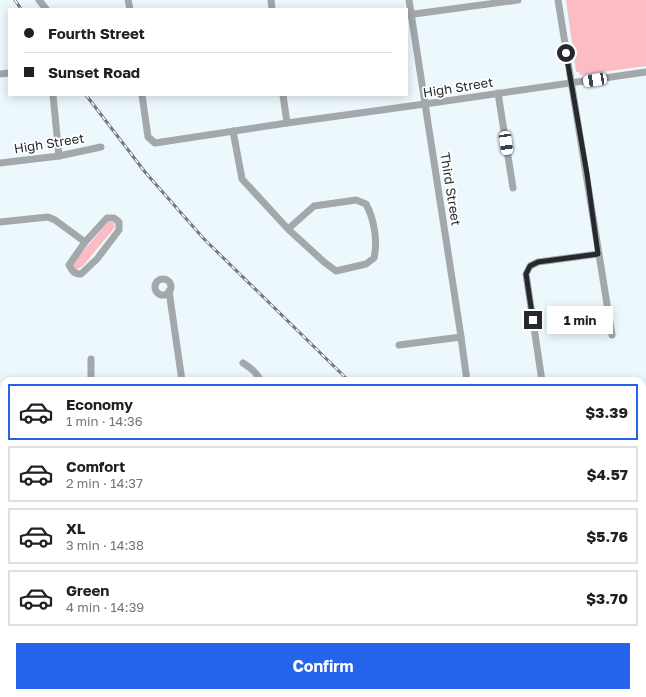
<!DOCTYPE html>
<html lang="en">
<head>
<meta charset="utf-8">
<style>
	body { margin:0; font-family:"Golos Text",sans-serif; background:#f2f2f2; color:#202124; height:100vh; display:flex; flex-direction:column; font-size:15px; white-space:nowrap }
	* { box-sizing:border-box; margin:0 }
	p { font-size:13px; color:#757577 }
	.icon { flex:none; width:22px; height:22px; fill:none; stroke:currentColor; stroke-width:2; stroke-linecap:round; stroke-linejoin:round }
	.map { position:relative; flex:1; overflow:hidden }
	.side { position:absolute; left:0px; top:377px; width:646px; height:320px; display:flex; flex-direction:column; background:#fff; border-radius:12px 12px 0 0; box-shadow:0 2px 10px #0003 }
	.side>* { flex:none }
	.hud { position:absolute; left:8px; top:8px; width:400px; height:88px; border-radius:0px; box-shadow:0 2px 10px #0003; display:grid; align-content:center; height:88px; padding:0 16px; background:#fff }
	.end { position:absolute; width:18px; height:18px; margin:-9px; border:5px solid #25292b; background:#fff; box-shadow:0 0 0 2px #fff }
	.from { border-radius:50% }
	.bubble { position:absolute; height:28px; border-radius:0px; background:#fff; box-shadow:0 2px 10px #0003; font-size:13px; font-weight:700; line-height:28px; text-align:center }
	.car { position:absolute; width:12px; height:24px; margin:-12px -6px; border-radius:5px; box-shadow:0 0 3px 1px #0007; background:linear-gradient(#fff 24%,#345 0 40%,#fff 0 76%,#345 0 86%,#fff 0) }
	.hud b { display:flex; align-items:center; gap:14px; height:38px; font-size:15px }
	.hud b+b { border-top:1px solid #e0e0e0 }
	.hud i { width:10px; height:10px; background:#202124 }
	ul { padding:7px 0 0; list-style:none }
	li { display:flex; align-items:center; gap:12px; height:56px; margin:0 8px 6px; padding:0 8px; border:2px solid #e0e0e0; border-radius:0px }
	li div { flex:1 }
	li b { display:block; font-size:15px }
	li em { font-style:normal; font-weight:700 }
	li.on { border-color:#2563eb }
	li>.icon { width:36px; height:36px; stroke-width:1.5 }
	.action { display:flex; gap:8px; margin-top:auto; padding:8px 16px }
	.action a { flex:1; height:46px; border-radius:0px; background:#2563eb; color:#fff; font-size:16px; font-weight:700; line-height:46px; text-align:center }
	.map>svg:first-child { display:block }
	.green { fill:#fbbcc3 }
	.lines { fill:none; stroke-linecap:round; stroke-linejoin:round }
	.stream { stroke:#ed939f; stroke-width:1.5 }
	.minor { stroke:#a3a8aa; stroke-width:7 }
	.tertiary { stroke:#a3a8aa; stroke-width:8 }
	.secondary { stroke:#7b8285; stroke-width:9 }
	.rail-casing { stroke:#73797c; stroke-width:3 }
	.rail { stroke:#fff; stroke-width:1.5; stroke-dasharray:4.5; stroke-linecap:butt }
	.route { stroke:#25292b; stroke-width:5 }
	.labels { text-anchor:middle; stroke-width:3.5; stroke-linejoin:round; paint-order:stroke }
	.street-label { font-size:13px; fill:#25292b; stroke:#fff }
</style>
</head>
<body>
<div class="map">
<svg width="646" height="697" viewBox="0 0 646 697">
	<rect width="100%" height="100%" fill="#edf8fd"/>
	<!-- green -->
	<g class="green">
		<path d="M566,0h80v66l-66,9 -1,-3h-3z"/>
		<path d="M108,222h4l2,1 1,4 -32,39 -7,4 -3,-3v-4z"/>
		<path d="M642,670l4,3v24h-106l-1,-4h103z"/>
	</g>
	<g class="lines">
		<!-- stream -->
		<path class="stream" d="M629,693l1,4"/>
		<!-- minor -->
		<g class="minor">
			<path d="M39,0l7,9"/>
			<path d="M128,0l2,9"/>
			<path d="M271,0l1,9"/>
			<path d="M409,0l51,330 7,51"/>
			<path d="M558,0l54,335"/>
			<path d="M407,15l111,-15"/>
			<path d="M0,74l9,-1"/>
			<path d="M498,93l15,95"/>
			<path d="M53,95l6,61"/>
			<path d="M142,95l6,42 7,6 132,-20 138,-19 221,-32"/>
			<path d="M283,95l4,28"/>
			<path d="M233,131l9,48 46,50 36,33 12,9 30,-7 8,-6c4,-17 0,-39 -8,-54l-10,-4 -42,6 -26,23"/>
			<path d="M0,163l59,-7 42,-9"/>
			<path d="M107,218h7l5,4v8l-22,29 -16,15c-7,0 -9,-3 -12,-9l16,-23z"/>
			<path d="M0,222l48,-5 7,3 30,22"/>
			<circle cx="163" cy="287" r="8"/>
			<path d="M169,291l13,90"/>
			<path d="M399,345l62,-8"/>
			<path d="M91,359v22"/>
			<path d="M243,363c8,5 13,9 18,18"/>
			<path d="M542,381l-16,-107 4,-8 8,-4 60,-8"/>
			<path d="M642,492h4"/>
			<path d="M642,516l2,7 2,2"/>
			<path d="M642,613l4,1"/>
			<path d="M0,669h4"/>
			<path d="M121,693v4"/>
			<path d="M194,693l1,4"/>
			<path d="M267,693l1,4"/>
			<path d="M404,693l4,4"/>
		</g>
		<!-- tertiary -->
		<g class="tertiary">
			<path d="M0,418l4,29"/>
			<path d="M43,693l1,4"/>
		</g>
		<!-- secondary -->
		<g class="secondary">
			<path d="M642,416l4,-1"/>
			<path d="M0,498h4"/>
		</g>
		<!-- rail casing -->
		<g class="rail-casing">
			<g id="rail">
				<path d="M15,0l6,9"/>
				<path d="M86,95l59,77 59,67 145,142"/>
				<path d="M642,659l4,4"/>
			</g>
		</g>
		<!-- rail -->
		<use href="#rail" class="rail"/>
	</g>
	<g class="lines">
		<!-- route -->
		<path class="route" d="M533,320l-7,-46 4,-8 8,-4 60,-8 -11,-80 -21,-121"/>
	</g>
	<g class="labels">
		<!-- street labels -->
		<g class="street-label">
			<text transform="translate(458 87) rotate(-9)" y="5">High Street</text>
			<text transform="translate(49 143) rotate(-9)" y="5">High Street</text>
			<text transform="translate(451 189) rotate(81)" y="5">Third Street</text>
		</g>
	</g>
</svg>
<i class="end from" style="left:566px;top:53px"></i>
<i class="end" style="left:533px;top:320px"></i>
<div class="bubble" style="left:547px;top:306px;width:66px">1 min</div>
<i class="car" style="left:595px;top:80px;rotate:261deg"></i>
<i class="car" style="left:506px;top:143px;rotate:172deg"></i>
<div class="hud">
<b><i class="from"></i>Fourth Street</b>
<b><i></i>Sunset Road</b>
</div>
<section class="side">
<ul>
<li class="on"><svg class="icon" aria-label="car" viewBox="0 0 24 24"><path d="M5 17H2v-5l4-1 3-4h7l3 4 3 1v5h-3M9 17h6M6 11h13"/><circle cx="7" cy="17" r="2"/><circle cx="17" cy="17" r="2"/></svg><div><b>Economy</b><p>1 min · 14:36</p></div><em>$3.39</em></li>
<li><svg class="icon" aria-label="car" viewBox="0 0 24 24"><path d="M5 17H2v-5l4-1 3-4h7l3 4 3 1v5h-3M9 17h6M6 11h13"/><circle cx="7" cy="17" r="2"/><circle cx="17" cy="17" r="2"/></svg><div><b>Comfort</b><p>2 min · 14:37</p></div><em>$4.57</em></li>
<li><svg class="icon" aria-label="car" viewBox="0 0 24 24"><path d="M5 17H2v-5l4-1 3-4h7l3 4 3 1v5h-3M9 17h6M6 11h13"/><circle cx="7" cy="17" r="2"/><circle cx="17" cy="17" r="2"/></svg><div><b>XL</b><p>3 min · 14:38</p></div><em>$5.76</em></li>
<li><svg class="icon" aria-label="car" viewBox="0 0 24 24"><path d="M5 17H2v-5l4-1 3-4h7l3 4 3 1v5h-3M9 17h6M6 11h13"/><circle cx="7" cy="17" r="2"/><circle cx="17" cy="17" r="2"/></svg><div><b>Green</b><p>4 min · 14:39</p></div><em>$3.70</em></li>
</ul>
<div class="action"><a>Confirm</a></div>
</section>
</div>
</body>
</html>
